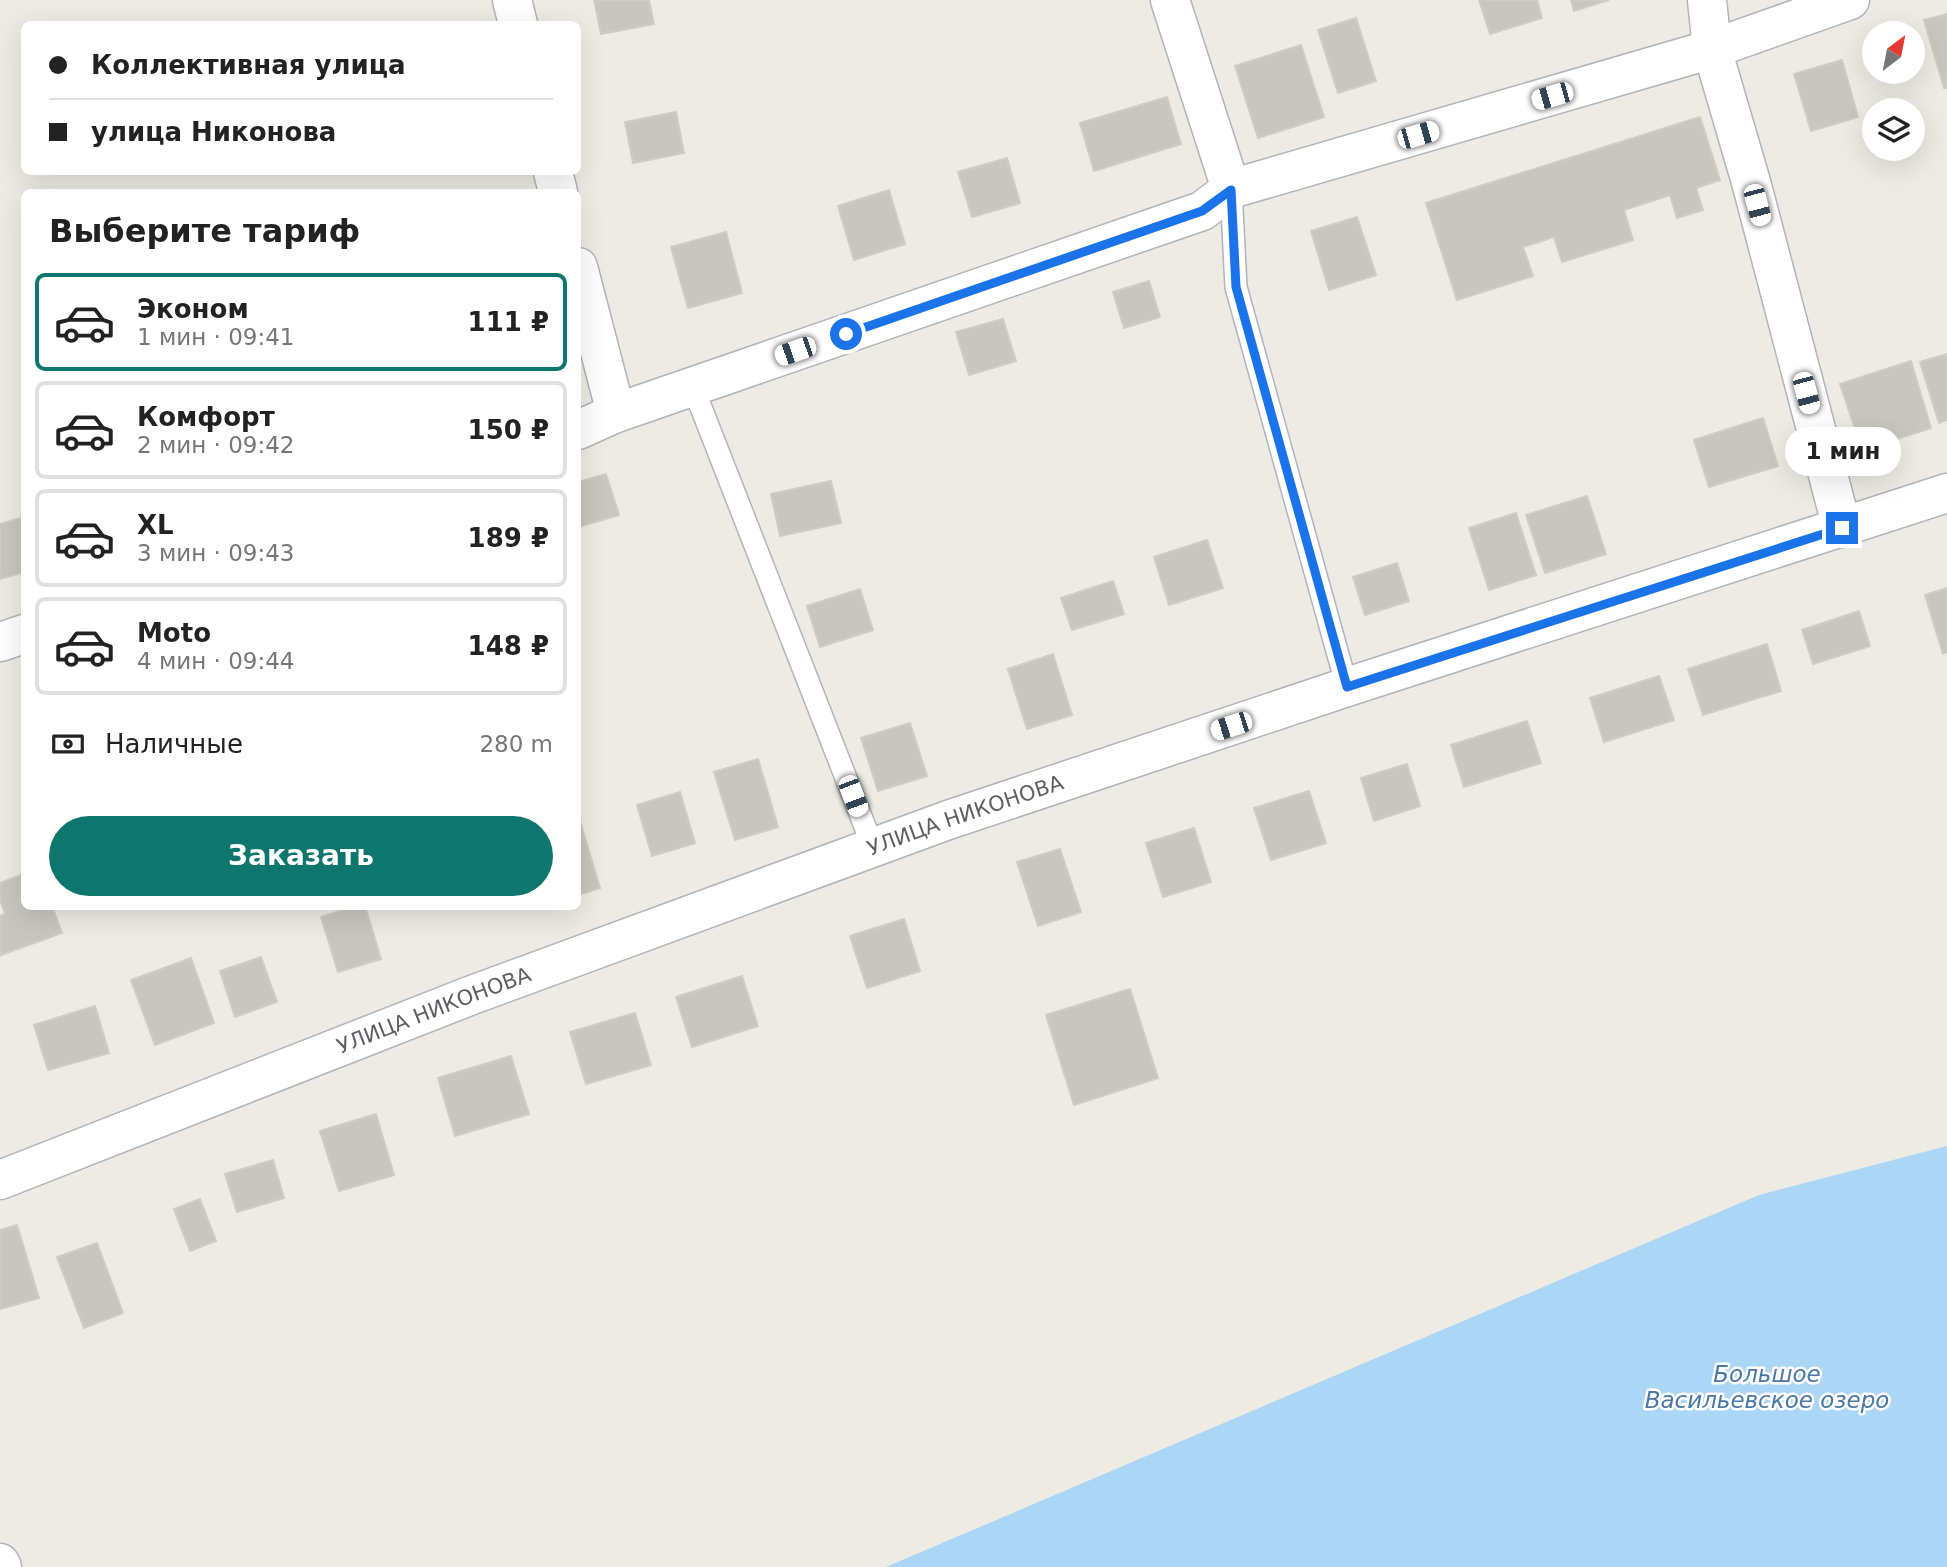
<!DOCTYPE html>
<html lang="ru">
<head>
<meta charset="utf-8">
<style>
	body { margin:0; font-family:"DejaVu Sans",sans-serif; background:#f6f6f6; color:#222; height:100vh; display:flex; flex-direction:column; font-size:26px; white-space:nowrap }
	* { box-sizing:border-box; margin:0 }
	p { font-size:23px; color:#767676 }
	.icon { flex:none; width:38px; height:38px; fill:none; stroke:currentColor; stroke-width:2; stroke-linecap:round; stroke-linejoin:round }
	.map { position:relative; flex:1; overflow:hidden }
	.sheet { position:absolute; left:21px; top:189px; width:560px; height:721px; display:flex; flex-direction:column; background:#fff; border-radius:10px; box-shadow:0 7px 28px #0002 }
	.sheet>* { flex:none }
	.top-card { position:absolute; left:21px; top:21px; width:560px; height:154px; border-radius:10px; box-shadow:0 7px 28px #0002; display:grid; align-content:center; height:154px; padding:0 28px; background:#fff }
	.needle { width:46px; rotate:32deg }
	.fabs { position:absolute; left:1862px; top:21px; display:grid; gap:14px }
	.fabs a { display:grid; place-items:center; width:63px; height:63px; border-radius:50%; background:#fff; box-shadow:0 7px 28px #0002; font-size:35px }
	.end { position:absolute; width:32px; height:32px; margin:-16px; border:9px solid #1a73e8; background:#fff; box-shadow:0 0 0 4px #fff }
	.from { border-radius:50% }
	.bubble { position:absolute; height:49px; border-radius:24px; background:#fff; box-shadow:0 7px 28px #0002; font-size:23px; font-weight:700; line-height:49px; text-align:center }
	.car { position:absolute; width:21px; height:42px; margin:-21px -10px; border-radius:9px; box-shadow:0 0 5px 2px #0007; background:linear-gradient(#fff 24%,#345 0 40%,#fff 0 76%,#345 0 86%,#fff 0) }
	.top-card b { display:flex; align-items:center; gap:24px; height:66px; font-size:26px }
	.top-card b+b { border-top:2px solid #e0e0e0 }
	.top-card i { width:18px; height:18px; background:#222 }
	ul { padding:0; list-style:none }
	li { display:flex; align-items:center; gap:21px; height:98px; margin:0 14px 10px; padding:0 14px; border:4px solid #e0e0e0; border-radius:10px }
	li div { flex:1 }
	li b { display:block; font-size:26px }
	li em { font-style:normal; font-weight:700 }
	li.current { border-color:#0f766e }
	li>.icon { width:63px; height:63px; stroke-width:1.5 }
	h2 { padding:0 28px; font-size:32px; line-height:84px }
	.pay { display:flex; align-items:center; gap:18px; height:77px; padding:0 28px; font-size:26px }
	.pay p { margin-inline-start:auto }
	.button { display:flex; gap:14px; margin-top:auto; padding:14px 28px }
	.button a { flex:1; height:80px; border-radius:42px; background:#0f766e; color:#fff; font-size:28px; font-weight:700; line-height:80px; text-align:center }
	.map>svg:first-child { display:block }
	.water { fill:#abd6f6 }
	.building { fill:#c8c6c0; stroke:#d1ccc3; stroke-width:2 }
	.lines { fill:none; stroke-linecap:round; stroke-linejoin:round }
	.service-casing { stroke:#b1b4b8; stroke-width:24 }
	.minor-casing { stroke:#b1b4b8; stroke-width:41 }
	.service { stroke:#fff; stroke-width:21 }
	.minor { stroke:#fff; stroke-width:38 }
	.route { stroke:#1a73e8; stroke-width:9 }
	.labels { text-anchor:middle; stroke-width:5; stroke-linejoin:round; paint-order:stroke }
	.street-label { font-size:21px; fill:#5c5f63; stroke:#fff }
	.water-label { font-size:23px; font-style:italic; fill:#4a78a6; stroke:#fff }
</style>
</head>
<body>
<div class="map">
<svg width="1947" height="1567" viewBox="0 0 1947 1567">
	<rect width="100%" height="100%" fill="#edebe4"/>
	<!-- water -->
	<path class="water" d="M1947,1146v421h-1061l873,-372z"/>
	<!-- building -->
	<g class="building">
		<path d="M594,0h55l5,24 -53,10z"/>
		<path d="M1479,0h58l5,18 -52,16z"/>
		<path d="M1571,0h38l-35,11z"/>
		<path d="M1947,14v74h-3l-20,-68z"/>
		<path d="M1356,18l20,63 -38,12 -20,-63z"/>
		<path d="M1301,45l23,72 -66,21 -23,-72z"/>
		<path d="M1842,60l16,57 -47,14 -17,-57z"/>
		<path d="M1167,97l14,47 -87,27 -14,-48z"/>
		<path d="M676,112l8,41 -51,10 -8,-41z"/>
		<path d="M1700,117l20,63 -24,8 7,22 -26,8 -7,-23 -46,15 9,30 -71,22 -8,-25 -31,10 10,29 -76,24 -31,-97z"/>
		<path d="M1007,158l13,45 -48,14 -14,-45z"/>
		<path d="M889,190l16,54 -51,16 -16,-54z"/>
		<path d="M1357,217l19,58 -47,15 -18,-59z"/>
		<path d="M726,232l16,61 -54,15 -17,-61z"/>
		<path d="M1149,281l11,36 -36,11 -11,-36z"/>
		<path d="M1003,319l13,42 -47,14 -13,-43z"/>
		<path d="M1947,354v66l-8,3 -19,-61z"/>
		<path d="M1911,361l20,67 -69,22 -22,-66z"/>
		<path d="M1763,418l15,48 -69,21 -15,-47z"/>
		<path d="M606,474l13,41 -41,12v-45z"/>
		<path d="M831,481l10,42 -61,13 -9,-42z"/>
		<path d="M1587,496l19,58 -61,19 -19,-58z"/>
		<path d="M1516,513l20,62 -47,15 -20,-62z"/>
		<path d="M21,518l3,13v41l-24,7v-55z"/>
		<path d="M1207,540l16,48 -54,17 -15,-48z"/>
		<path d="M1397,563l12,38 -44,14 -12,-38z"/>
		<path d="M1113,581l11,33 -52,16 -11,-32z"/>
		<path d="M1947,588v64l-4,2 -18,-59z"/>
		<path d="M860,589l13,41 -53,17 -13,-41z"/>
		<path d="M1859,611l11,35 -57,18 -11,-34z"/>
		<path d="M1767,644l14,47 -78,24 -15,-46z"/>
		<path d="M1053,654l19,61 -45,14 -19,-60z"/>
		<path d="M1659,676l15,44 -70,22 -14,-44z"/>
		<path d="M1527,721l14,42 -77,24 -13,-42z"/>
		<path d="M910,723l17,53 -49,15 -17,-53z"/>
		<path d="M758,759l20,68 -43,13 -21,-68z"/>
		<path d="M1407,764l13,42 -46,15 -13,-43z"/>
		<path d="M1309,791l17,52 -55,17 -17,-52z"/>
		<path d="M680,792l15,51 -43,13 -15,-51z"/>
		<path d="M579,818l21,70 -22,7v-76z"/>
		<path d="M1194,828l17,54 -48,15 -17,-54z"/>
		<path d="M1060,849l21,63 -43,14 -21,-64z"/>
		<path d="M24,874v32h28l10,27 -61,22 -1,-39 5,-2 -5,-14v-17z"/>
		<path d="M356,906h9l16,53 -43,13 -17,-55z"/>
		<path d="M904,919l16,52 -53,17 -17,-52z"/>
		<path d="M261,957l16,45 -42,15 -15,-46z"/>
		<path d="M191,958l23,65 -59,22 -24,-65z"/>
		<path d="M742,976l16,50 -66,21 -16,-50z"/>
		<path d="M1130,989l28,89 -84,27 -28,-90z"/>
		<path d="M95,1006l14,47 -61,17 -14,-45z"/>
		<path d="M635,1013l16,52 -65,19 -16,-52z"/>
		<path d="M511,1056l18,58 -74,22 -17,-58z"/>
		<path d="M376,1114l18,61 -55,16 -19,-60z"/>
		<path d="M273,1160l11,38 -47,14 -12,-38z"/>
		<path d="M200,1199l16,42 -26,10 -16,-42z"/>
		<path d="M17,1225l22,73 -39,11v-79z"/>
		<path d="M97,1243l26,70 -39,15 -27,-71z"/>
	</g>
	<g class="lines">
		<!-- service casing -->
		<g class="service-casing">
			<g id="service">
				<path d="M1231,189l5,98 111,400"/>
				<path d="M693,387l180,460"/>
			</g>
		</g>
		<!-- minor casing -->
		<g class="minor-casing">
			<g id="minor">
				<path d="M512,0l6,24"/>
				<path d="M1170,0l61,189"/>
				<path d="M1707,0l5,49 39,133 91,346"/>
				<path d="M553,172l5,20"/>
				<path d="M578,267l38,146"/>
				<path d="M578,430l38,-17 586,-202 29,-22 481,-140 138,-49"/>
				<path d="M0,642l24,-8"/>
				<path id="s1" d="M0,1180l472,-185 476,-175 399,-133 600,-194"/>
				<path d="M0,1563l2,4"/>
			</g>
		</g>
		<!-- service -->
		<use href="#service" class="service"/>
		<!-- minor -->
		<use href="#minor" class="minor"/>
	</g>
	<g class="lines">
		<!-- route -->
		<path class="route" d="M846,334l356,-123 29,-21 5,97 111,400 495,-159"/>
	</g>
	<g class="labels">
		<!-- street labels -->
		<g class="street-label">
			<text dy="7" stroke="none"><textPath href="#s1" startOffset="1032">УЛИЦА НИКОНОВА</textPath></text>
			<text dy="7" stroke="none"><textPath href="#s1" startOffset="466">УЛИЦА НИКОНОВА</textPath></text>
		</g>
		<!-- water labels -->
		<g class="water-label">
			<text x="1767" y="1382">Большое<tspan x="1767" dy="26">Васильевское озеро</tspan></text>
		</g>
	</g>
</svg>
<div class="fabs">
<a><svg class="needle" viewBox="-14 -14 28 28"><path d="M0-13l5 13h-10z" fill="#e53935"/><path d="M0 13l5-13h-10z" fill="#767676"/></svg></a>
<a><svg class="icon" aria-label="layers" viewBox="0 0 24 24"><path d="M12 4l9 5-9 5-9-5zM3 14l9 5 9-5"/></svg></a>
</div>
<i class="end from" style="left:846px;top:334px"></i>
<i class="end" style="left:1842px;top:528px"></i>
<div class="bubble" style="left:1785px;top:427px;width:116px">1 мин</div>
<i class="car" style="left:1552px;top:96px;rotate:254deg"></i>
<i class="car" style="left:1418px;top:135px;rotate:74deg"></i>
<i class="car" style="left:1757px;top:205px;rotate:165deg"></i>
<i class="car" style="left:795px;top:351px;rotate:251deg"></i>
<i class="car" style="left:1806px;top:393px;rotate:165deg"></i>
<i class="car" style="left:1231px;top:726px;rotate:252deg"></i>
<i class="car" style="left:853px;top:796px;rotate:159deg"></i>
<div class="top-card">
<b><i class="from"></i>Коллективная улица</b>
<b><i></i>улица Никонова</b>
</div>
<section class="sheet">
<h2>Выберите тариф</h2>
<ul>
<li class="current"><svg class="icon" aria-label="car" viewBox="0 0 24 24"><path d="M5 17H2v-5l4-1 3-4h7l3 4 3 1v5h-3M9 17h6M6 11h13"/><circle cx="7" cy="17" r="2"/><circle cx="17" cy="17" r="2"/></svg><div><b>Эконом</b><p>1 мин · 09:41</p></div><em>111 ₽</em></li>
<li><svg class="icon" aria-label="car" viewBox="0 0 24 24"><path d="M5 17H2v-5l4-1 3-4h7l3 4 3 1v5h-3M9 17h6M6 11h13"/><circle cx="7" cy="17" r="2"/><circle cx="17" cy="17" r="2"/></svg><div><b>Комфорт</b><p>2 мин · 09:42</p></div><em>150 ₽</em></li>
<li><svg class="icon" aria-label="car" viewBox="0 0 24 24"><path d="M5 17H2v-5l4-1 3-4h7l3 4 3 1v5h-3M9 17h6M6 11h13"/><circle cx="7" cy="17" r="2"/><circle cx="17" cy="17" r="2"/></svg><div><b>XL</b><p>3 мин · 09:43</p></div><em>189 ₽</em></li>
<li><svg class="icon" aria-label="car" viewBox="0 0 24 24"><path d="M5 17H2v-5l4-1 3-4h7l3 4 3 1v5h-3M9 17h6M6 11h13"/><circle cx="7" cy="17" r="2"/><circle cx="17" cy="17" r="2"/></svg><div><b>Moto</b><p>4 мин · 09:44</p></div><em>148 ₽</em></li>
</ul>
<div class="pay"><svg class="icon" aria-label="cash" viewBox="0 0 24 24"><path d="M3 7h18v10H3z"/><circle cx="12" cy="12" r="2"/></svg>Наличные<p>280 m</p></div>
<div class="button"><a>Заказать</a></div>
</section>
</div>
</body>
</html>
